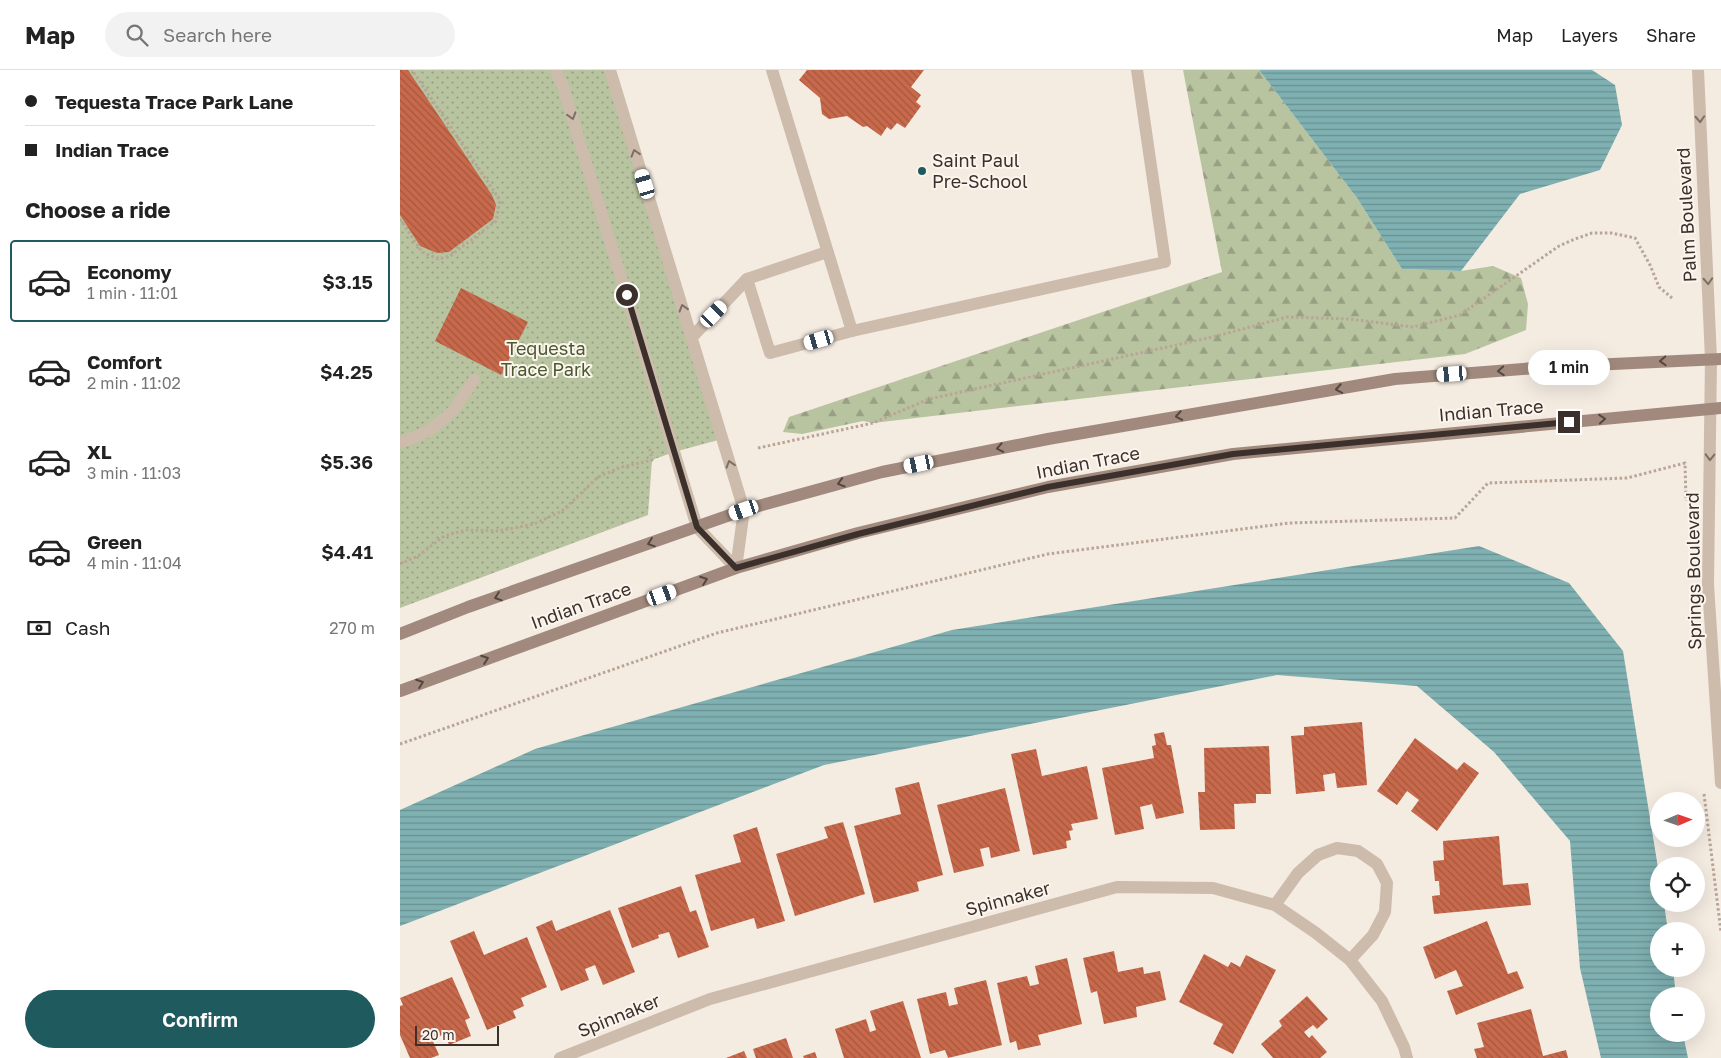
<!DOCTYPE html>
<html lang="en">
<head>
<meta charset="utf-8">
<style>
	body { margin:0; font-family:"Golos Text",sans-serif; background:#f2f2f2; color:#222; height:100vh; display:flex; flex-direction:column; font-size:19px; white-space:nowrap }
	* { box-sizing:border-box; margin:0 }
	p { font-size:16px; color:#767676 }
	.icon { flex:none; width:28px; height:28px; fill:none; stroke:currentColor; stroke-width:2; stroke-linecap:round; stroke-linejoin:round }
	.map { position:relative; flex:1; overflow:hidden }
	.drawer { display:flex; flex-direction:column; background:#fff; width:400px }
	.drawer>* { flex:none }
	.banner { display:grid; align-content:center; height:110px; padding:0 25px; background:#fff }
	.needle { width:32px; rotate:88deg }
	.controls { position:absolute; left:1250px; top:722px; display:grid; gap:10px }
	.controls a { display:grid; place-items:center; width:55px; height:55px; border-radius:50%; background:#fff; box-shadow:0 5px 20px #0002; font-size:25px }
	.scale { position:absolute; left:15px; bottom:12px; width:84px; box-sizing:border-box; padding-left:5px; border:2px solid #3b302b; border-top:0; font-size:14px; line-height:18px; white-space:nowrap; color:#3b302b; -webkit-text-stroke:4px #fbf5ee; paint-order:stroke }
	.end { position:absolute; width:22px; height:22px; margin:-11px; border:6px solid #3b302b; background:#fff; box-shadow:0 0 0 2px #fff }
	.from { border-radius:50% }
	.bubble { position:absolute; height:35px; border-radius:18px; background:#fff; box-shadow:0 5px 20px #0002; font-size:16px; font-weight:600; line-height:35px; text-align:center }
	.car { position:absolute; width:15px; height:30px; margin:-15px -8px; border-radius:6px; box-shadow:0 0 4px 1px #0007; background:linear-gradient(#fff 24%,#345 0 40%,#fff 0 76%,#345 0 86%,#fff 0) }
	.banner b { display:flex; align-items:center; gap:18px; height:48px; font-size:19px }
	.banner b+b { border-top:1px solid #e0e0e0 }
	.banner i { width:12px; height:12px; background:#222 }
	ul { padding:0; list-style:none }
	li { display:flex; align-items:center; gap:15px; height:82px; margin:0 10px 8px; padding:0 15px; border:2px solid transparent; border-radius:5px }
	li div { flex:1 }
	li b { display:block; font-size:19px }
	li em { font-style:normal; font-weight:600 }
	li.current { border-color:#1f5a5e }
	li>.icon { width:45px; height:45px; stroke-width:1.5 }
	h2 { padding:0 25px; font-size:22px; line-height:60px }
	.pay { display:flex; align-items:center; gap:12px; height:55px; padding:0 25px; font-size:19px }
	.pay p { margin-inline-start:auto }
	.action { display:flex; gap:10px; margin-top:auto; padding:10px 25px }
	.action a { flex:1; height:58px; border-radius:30px; background:#1f5a5e; color:#fff; font-size:20px; font-weight:600; line-height:58px; text-align:center }
	header { display:flex; align-items:center; gap:30px; box-sizing:border-box; height:70px; padding:0 25px; background:#fff; border-bottom:1px solid #e0e0e0 }
	header strong { font-size:24px }
	nav { display:flex; gap:28px; margin-inline-start:auto; font-size:18px }
	.search { width:350px; height:45px; background:#f2f2f2; display:flex; align-items:center; gap:12px; box-sizing:border-box; padding:0 18px; border-radius:28px; color:#767676; font-size:19px }
	main { display:flex; flex:1; min-height:0 }
	.map>svg:first-child { display:block }
	.forest { fill:url(#forest-firs) }
	.park { fill:url(#park-dots) }
	.water { fill:url(#water-rules) }
	.building { fill:url(#building-back-hatch) }
	.lines { fill:none; stroke-linecap:round; stroke-linejoin:round }
	.path { stroke:#b9a596; stroke-width:3; stroke-dasharray:2.5 2.5; stroke-linecap:butt }
	.service { stroke:#cdbbac; stroke-width:12 }
	.minor { stroke:#cdbbac; stroke-width:12 }
	.secondary { stroke:#a18a7d; stroke-width:12 }
	.oneway { stroke:#7d6f65 }
	.oneway2 { stroke:#544640 }
	.route { stroke:#3b302b; stroke-width:6 }
	.poi-dot { fill:#1f5a5e; stroke:#fbf5ee; stroke-width:2 }
	.labels { text-anchor:middle; stroke-width:4; stroke-linejoin:round; paint-order:stroke }
	.poi-label { font-size:18px; fill:#3b302b; stroke:#fbf5ee; text-anchor:start }
	.street-label { font-size:18px; fill:#3b302b; stroke:#fbf5ee }
	.park-label { font-size:18px; fill:#4a5a2e; stroke:#fbf5ee }
</style>
</head>
<body>
<header>
<strong>Map</strong>
<div class="search"><svg class="icon" aria-label="search" viewBox="0 0 24 24"><circle cx="10" cy="10" r="6"/><path d="M15 15l6 6"/></svg>Search here</div>
<nav><a>Map</a><a>Layers</a><a>Share</a></nav>
</header>
<main>
<section class="drawer">
<div class="banner">
<b><i class="from"></i>Tequesta Trace Park Lane</b>
<b><i></i>Indian Trace</b>
</div>
<h2>Choose a ride</h2>
<ul>
<li class="current"><svg class="icon" aria-label="car" viewBox="0 0 24 24"><path d="M5 17H2v-5l4-1 3-4h7l3 4 3 1v5h-3M9 17h6M6 11h13"/><circle cx="7" cy="17" r="2"/><circle cx="17" cy="17" r="2"/></svg><div><b>Economy</b><p>1 min · 11:01</p></div><em>$3.15</em></li>
<li><svg class="icon" aria-label="car" viewBox="0 0 24 24"><path d="M5 17H2v-5l4-1 3-4h7l3 4 3 1v5h-3M9 17h6M6 11h13"/><circle cx="7" cy="17" r="2"/><circle cx="17" cy="17" r="2"/></svg><div><b>Comfort</b><p>2 min · 11:02</p></div><em>$4.25</em></li>
<li><svg class="icon" aria-label="car" viewBox="0 0 24 24"><path d="M5 17H2v-5l4-1 3-4h7l3 4 3 1v5h-3M9 17h6M6 11h13"/><circle cx="7" cy="17" r="2"/><circle cx="17" cy="17" r="2"/></svg><div><b>XL</b><p>3 min · 11:03</p></div><em>$5.36</em></li>
<li><svg class="icon" aria-label="car" viewBox="0 0 24 24"><path d="M5 17H2v-5l4-1 3-4h7l3 4 3 1v5h-3M9 17h6M6 11h13"/><circle cx="7" cy="17" r="2"/><circle cx="17" cy="17" r="2"/></svg><div><b>Green</b><p>4 min · 11:04</p></div><em>$4.41</em></li>
</ul>
<div class="pay"><svg class="icon" aria-label="cash" viewBox="0 0 24 24"><path d="M3 7h18v10H3z"/><circle cx="12" cy="12" r="2"/></svg>Cash<p>270 m</p></div>
<div class="action"><a>Confirm</a></div>
</section>
<div class="map">
<svg width="1321" height="988" viewBox="0 0 1321 988">
	<defs>
		<pattern id="forest-firs" width="22" height="20" patternUnits="userSpaceOnUse" patternTransform="scale(1.25)"><rect width="22" height="20" fill="#b8c4a0"/><path d="M5 1l3.5 6h-7zM16 11l3.5 6h-7z" fill="#97a083"/></pattern>
		<pattern id="park-dots" width="8" height="8" patternUnits="userSpaceOnUse" patternTransform="scale(1.25)"><rect width="8" height="8" fill="#b8c4a0"/><path d="M2 2h.1M6 6h.1" fill="none" stroke="#97a083" stroke-width="1.8" stroke-linecap="round"/></pattern>
		<pattern id="water-rules" width="6" height="5" patternUnits="userSpaceOnUse" patternTransform="scale(1.25)"><rect width="6" height="5" fill="#7fb0b2"/><path d="M0 2.5h6" fill="none" stroke="#699091"/></pattern>
		<pattern id="building-back-hatch" width="6" height="6" patternUnits="userSpaceOnUse" patternTransform="scale(1.25)"><rect width="6" height="6" fill="#c8694b"/><path d="M-1 5l2 2M0 0l6 6M5-1l2 2" fill="none" stroke="#a4573f"/></pattern>
	</defs>
	<rect width="100%" height="100%" fill="#f4ebe1"/>
	<!-- forest -->
	<path class="forest" d="M783,0h76l98,128 45,71 59,2 32,-5 28,12 7,26 -2,26 -61,24 -592,69 -10,-2 -61,13 -19,-2 6,-15 433,-145z"/>
	<!-- park -->
	<path class="park" d="M0,0h210l112,369 -48,13 -22,8 -4,55 -248,93z"/>
	<!-- water -->
	<g class="water">
		<path d="M859,0h333l23,15 7,40 -22,45 -80,24 -59,77 -59,-2 -45,-71z"/>
		<path d="M1079,476l90,37 54,68 36,223v30h5l4,27h-9v38h14l3,27h-17v38h24l5,24h-87l-21,-90 -10,-127 -76,-89 -77,-66 -140,-11 -453,90 -424,161v-116l135,-61 417,-119z"/>
	</g>
	<!-- building -->
	<g class="building">
		<path d="M0,0h8l84,125 4,10 -3,14 -44,33 -12,1 -17,-7 -20,-31z"/>
		<path d="M407,0h117l-13,17 10,8 -5,7 5,4 -16,22 -8,-5 -6,7 -4,-3 -6,9 -14,-10 -4,1 -16,-11 -18,3 -7,-5 -2,-16 -21,-18z"/>
		<path d="M61,218l67,34 -27,53 -66,-34z"/>
		<path d="M962,652l5,63 -30,3 -2,-15 -12,2 2,16 -29,3 -5,-58 13,-1v-8z"/>
		<path d="M764,662l3,13h4l13,68 -28,6 -4,-15 -12,3 4,22 -29,6 -13,-67 52,-10 -2,-12 4,-1 -2,-11z"/>
		<path d="M1015,668l42,32 7,-8 15,11 -42,58 -26,-20 8,-11 -12,-9 -10,14 -20,-14z"/>
		<path d="M869,676l2,48h-15v9l-22,1 1,25 -35,1 -2,-38h7l-1,-44z"/>
		<path d="M636,679l6,27 45,-10 11,53 -27,5 2,6 -4,1 2,9 -5,1 1,7 -34,7 -22,-101z"/>
		<path d="M519,712l24,93 -26,7 2,9 -45,12 -20,-77 47,-12 -6,-26z"/>
		<path d="M605,718l15,63 -29,7 -2,-11 -9,2 4,17 -30,7 -17,-68z"/>
		<path d="M443,752l22,72 -70,22 -19,-62 52,-16 -4,-11z"/>
		<path d="M357,757l28,94 -28,8 -3,-11 -43,13 -16,-56 46,-13 -8,-27z"/>
		<path d="M1099,766l4,49 25,-2 3,22 -97,9 -2,-18 8,-1 -1,-14h-4l-2,-20 11,-1 -1,-19z"/>
		<path d="M281,816l9,26 6,-2 13,37 -31,11 -9,-26 -11,3 1,3 -27,10 -14,-40z"/>
		<path d="M210,840l25,62 -32,13 -8,-20 -10,4 4,11 -28,11 -25,-64 16,-7 4,11z"/>
		<path d="M1087,851l21,53 9,-3 7,17 -68,27 -9,-24 16,-5 -7,-16 -21,9 -12,-32z"/>
		<path d="M74,861l10,24 43,-18 20,50 -26,11 3,8 -11,5 3,7 -29,12 -37,-89z"/>
		<path d="M714,881l4,21 25,-5 1,7 16,-3 6,29 -30,7 1,10 -33,7 -7,-33 -6,2 -8,-35z"/>
		<path d="M804,884l24,13 3,-5 9,5 6,-12 30,15 -43,84 -20,-10 10,-20 -44,-22z"/>
		<path d="M667,888l15,66 -44,11 3,10 -23,5 -2,-9 -6,2 -13,-60 30,-7 3,10 9,-2 -4,-18z"/>
		<path d="M52,907l18,41 -5,2 6,16 -22,9 -4,-11 -13,5 7,16 -8,3h-21l-10,-23v-29l3,-1 -3,-7z"/>
		<path d="M586,910l16,65 -54,13 -3,-8 -15,4 -13,-55 29,-7 3,14 9,-2 -4,-16z"/>
		<path d="M907,926l21,23 -11,10 -4,-4 -9,7 5,6 3,-3 15,17 -7,6h-47l-12,-14 21,-18 -3,-5z"/>
		<path d="M503,931l18,57h-77l-9,-29 31,-10 4,13 6,-2 -6,-19z"/>
		<path d="M1131,939l12,47 23,-6 2,8h-91l-3,-9 10,-2 -7,-24z"/>
		<path d="M386,968l7,20h-37l-3,-9z"/>
		<path d="M344,981l3,7h-21z"/>
		<path d="M415,982l2,6h-13l-1,-2z"/>
	</g>
	<g class="lines">
		<!-- path -->
		<g class="path">
			<path d="M0,149l22,33 16,7 12,-3 46,-35 4,-21 -88,-130"/>
			<path d="M358,378l115,-25 56,-24 284,-62 74,-20 62,2 64,8 47,-12 99,-69 16,-7 17,-6h19l24,5 15,27 9,22 13,11"/>
			<path d="M0,494l18,-8 26,-20 22,-6 32,1 36,-7 28,-13 36,-34 24,-10 30,-7 -3,-14"/>
			<path d="M0,674l317,-111 331,-79 241,-31 166,-5 33,-35 139,-5 58,-15 1,38"/>
			<path d="M1304,724l17,138"/>
		</g>
		<!-- service -->
		<g class="service">
			<path d="M372,0l80,261"/>
			<path d="M347,209l23,74 82,-22 313,-69 -28,-192"/>
			<path d="M292,267l55,-58 80,-27"/>
			<path d="M0,373l29,-12 24,-20 21,-31"/>
		</g>
		<!-- minor -->
		<g class="minor">
			<path d="M156,0l7,17 134,440 39,41"/>
			<path d="M210,0l134,440 -8,58"/>
			<path d="M1298,0l13,289 -3,226 13,198"/>
			<path d="M875,835l23,-32 20,-18 19,-7 21,3 19,13 10,19 -2,29 -12,23 -23,25"/>
			<path d="M160,988l150,-59 407,-112 96,1 62,17 41,28 34,27 32,41 22,46 3,11"/>
		</g>
		<!-- secondary -->
		<g class="secondary">
			<path d="M0,564l68,-27 276,-97 138,-38 166,-33 347,-60 153,-12 173,-8"/>
			<path d="M0,621l336,-123 122,-35 190,-46 185,-33 488,-46"/>
		</g>
	</g>
	<!-- one-way arrows -->
	<defs><path id="oneway-chevron" d="M-2-3.5L2.5 0L-2 3.5" fill="none" stroke-width="1.6" stroke-linecap="round" stroke-linejoin="round" transform="scale(1.25)"/></defs>
	<g class="oneway">
		<use href="#oneway-chevron" transform="translate(172 46) rotate(73)"/>
		<use href="#oneway-chevron" transform="translate(1300 49) rotate(87)"/>
		<use href="#oneway-chevron" transform="translate(235 83) rotate(-107)"/>
		<use href="#oneway-chevron" transform="translate(1308 211) rotate(87)"/>
		<use href="#oneway-chevron" transform="translate(283 238) rotate(-107)"/>
		<use href="#oneway-chevron" transform="translate(1310 387) rotate(91)"/>
		<use href="#oneway-chevron" transform="translate(330 394) rotate(-107)"/>
	</g>
	<g class="oneway2">
		<use href="#oneway-chevron" transform="translate(1263 291) rotate(177)"/>
		<use href="#oneway-chevron" transform="translate(1101 301) rotate(176)"/>
		<use href="#oneway-chevron" transform="translate(939 319) rotate(170)"/>
		<use href="#oneway-chevron" transform="translate(779 346) rotate(170)"/>
		<use href="#oneway-chevron" transform="translate(1202 349) rotate(-5)"/>
		<use href="#oneway-chevron" transform="translate(600 378) rotate(169)"/>
		<use href="#oneway-chevron" transform="translate(441 413) rotate(164)"/>
		<use href="#oneway-chevron" transform="translate(251 473) rotate(161)"/>
		<use href="#oneway-chevron" transform="translate(304 510) rotate(-20)"/>
		<use href="#oneway-chevron" transform="translate(98 527) rotate(161)"/>
		<use href="#oneway-chevron" transform="translate(85 589) rotate(-20)"/>
		<use href="#oneway-chevron" transform="translate(20 613) rotate(-20)"/>
	</g>
	<g class="lines">
		<!-- route -->
		<path class="route" d="M227,225l70,232 39,41 122,-34 190,-47 185,-33 336,-32"/>
	</g>
	<!-- markers -->
	<circle class="poi-dot" cx="522" cy="101" r="5"/>
	<g class="labels">
		<!-- poi labels -->
		<g class="poi-label">
			<text x="532" y="97">Saint Paul<tspan x="532" dy="21">Pre-School</tspan></text>
		</g>
		<!-- street labels -->
		<g class="street-label">
			<text transform="translate(1287 145) rotate(-93)" y="6">Palm Boulevard</text>
			<text transform="translate(1091 341) rotate(-5)" y="6">Indian Trace</text>
			<text transform="translate(688 393) rotate(-11)" y="6">Indian Trace</text>
			<text transform="translate(1294 501) rotate(-91)" y="6">Springs Boulevard</text>
			<text transform="translate(181 536) rotate(-20)" y="6">Indian Trace</text>
			<text transform="translate(608 829) rotate(-15)" y="6">Spinnaker</text>
			<text transform="translate(219 946) rotate(-22)" y="6">Spinnaker</text>
		</g>
		<!-- park labels -->
		<g class="park-label">
			<text x="146" y="285">Tequesta<tspan x="146" dy="21">Trace Park</tspan></text>
		</g>
	</g>
</svg>
<div class="controls">
<a><svg class="needle" viewBox="-14 -14 28 28"><path d="M0-13l5 13h-10z" fill="#e53935"/><path d="M0 13l5-13h-10z" fill="#767676"/></svg></a>
<a><svg class="icon" aria-label="locate" viewBox="0 0 24 24"><circle cx="12" cy="12" r="6"/><path d="M12 2v4M12 18v4M2 12h4M18 12h4"/></svg></a>
<a>+</a>
<a>−</a>
</div>
<div class="scale">20 m</div>
<i class="end from" style="left:227px;top:225px"></i>
<i class="end" style="left:1169px;top:352px"></i>
<div class="bubble" style="left:1128px;top:280px;width:82px">1 min</div>
<i class="car" style="left:245px;top:114px;rotate:343deg"></i>
<i class="car" style="left:314px;top:244px;rotate:44deg"></i>
<i class="car" style="left:419px;top:270px;rotate:254deg"></i>
<i class="car" style="left:1052px;top:304px;rotate:266deg"></i>
<i class="car" style="left:519px;top:394px;rotate:258deg"></i>
<i class="car" style="left:344px;top:440px;rotate:251deg"></i>
<i class="car" style="left:262px;top:525px;rotate:70deg"></i>
</div>
</main>
</body>
</html>
